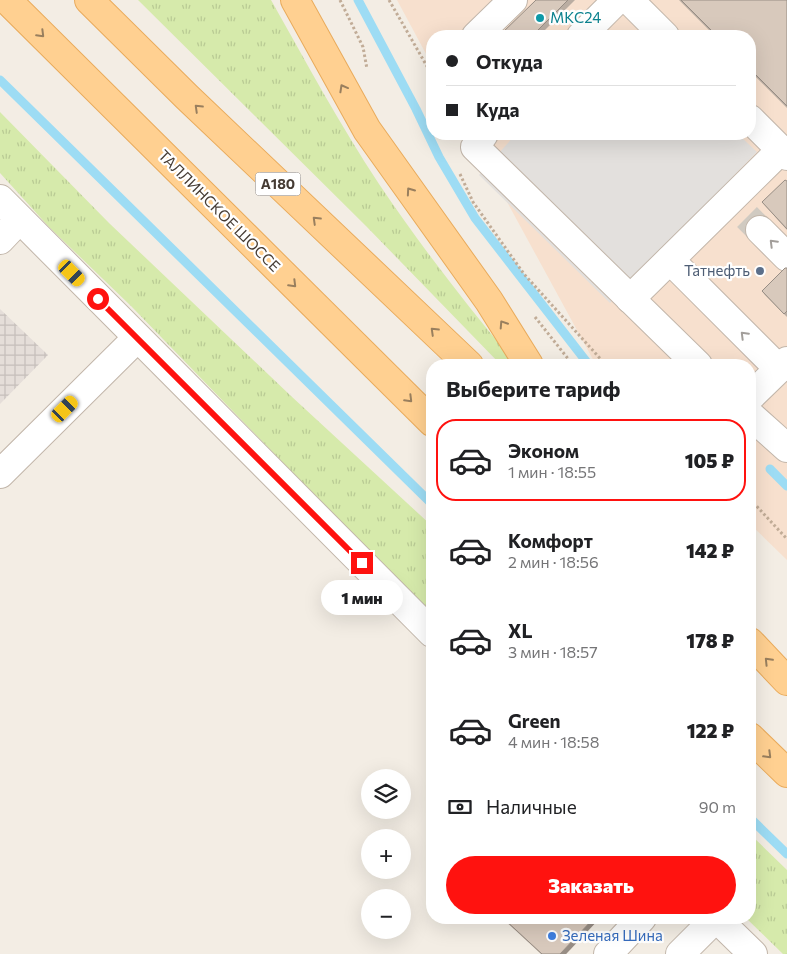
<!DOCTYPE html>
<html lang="ru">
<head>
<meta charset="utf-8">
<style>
	body { margin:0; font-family:Commissioner,sans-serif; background:#f6f6f6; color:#202124; height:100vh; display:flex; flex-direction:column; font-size:19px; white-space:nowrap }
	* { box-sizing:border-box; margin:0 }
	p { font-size:16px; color:#757577 }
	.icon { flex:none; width:28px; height:28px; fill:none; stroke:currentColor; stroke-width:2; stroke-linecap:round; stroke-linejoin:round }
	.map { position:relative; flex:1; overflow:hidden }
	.drawer { position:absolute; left:426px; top:359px; width:330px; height:565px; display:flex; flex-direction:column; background:#fff; border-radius:20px; box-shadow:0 5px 20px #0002 }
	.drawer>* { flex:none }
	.hud { position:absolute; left:426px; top:30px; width:330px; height:110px; border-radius:20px; box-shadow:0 5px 20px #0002; display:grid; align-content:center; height:110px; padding:0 20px; background:#fff }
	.buttons { position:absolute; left:361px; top:769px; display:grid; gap:10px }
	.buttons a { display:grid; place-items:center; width:50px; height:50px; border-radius:50%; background:#fff; box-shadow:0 5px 20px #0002; font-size:25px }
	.end { position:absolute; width:22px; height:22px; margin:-11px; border:6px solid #ff120f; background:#fff; box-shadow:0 0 0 2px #fff }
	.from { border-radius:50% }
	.bubble { position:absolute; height:35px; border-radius:18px; background:#fff; box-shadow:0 5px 20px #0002; font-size:16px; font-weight:800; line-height:35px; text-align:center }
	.car { position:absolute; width:15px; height:30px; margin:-15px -8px; border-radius:6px; box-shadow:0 0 4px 1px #0007; background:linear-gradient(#f5c518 24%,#345 0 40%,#f5c518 0 76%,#345 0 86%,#f5c518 0) }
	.hud b { display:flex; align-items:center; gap:18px; height:48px; font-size:19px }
	.hud b+b { border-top:1px solid #e0e0e0 }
	.hud i { width:12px; height:12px; background:#202124 }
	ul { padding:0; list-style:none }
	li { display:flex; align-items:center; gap:15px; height:82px; margin:0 10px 8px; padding:0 10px; border:2px solid transparent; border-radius:20px }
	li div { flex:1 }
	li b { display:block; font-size:19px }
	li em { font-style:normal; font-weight:800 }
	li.selected { border-color:#ff120f }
	li>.icon { width:45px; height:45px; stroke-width:1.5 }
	h2 { padding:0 20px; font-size:22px; line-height:60px }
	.pay { display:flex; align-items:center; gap:12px; height:55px; padding:0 20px; font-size:19px }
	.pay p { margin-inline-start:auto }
	.action { display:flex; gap:10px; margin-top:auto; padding:10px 20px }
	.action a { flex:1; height:58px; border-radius:30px; background:#ff120f; color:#fff; font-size:20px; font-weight:800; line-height:58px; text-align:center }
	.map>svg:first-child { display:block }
	.commercial { fill:#f7e0ce }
	.industrial { fill:url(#industrial-grid) }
	.grass { fill:url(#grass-tufts) }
	.parking { fill:#e3e0dd }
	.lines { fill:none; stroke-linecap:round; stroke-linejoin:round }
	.stream { stroke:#9ddcf4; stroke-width:9 }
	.minor-tunnel { stroke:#d0cac1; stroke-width:28; stroke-dasharray:28 14; stroke-linecap:butt }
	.minor-casing { stroke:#c2b6aa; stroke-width:30 }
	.major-casing { stroke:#e9ab5c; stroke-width:30 }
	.path { stroke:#c1ac97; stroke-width:3; stroke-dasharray:2.5 2.5; stroke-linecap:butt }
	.minor { stroke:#fff; stroke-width:28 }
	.major { stroke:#ffd091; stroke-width:28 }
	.wall { fill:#baada2 }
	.shaded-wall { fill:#978d84 }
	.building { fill:#d8c9bc; stroke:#978d84 }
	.oneway { stroke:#997f5e }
	.oneway2 { stroke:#a29e9a }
	.route { stroke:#ff120f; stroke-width:6 }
	.culture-dot { fill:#0f9aa8; stroke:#fff; stroke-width:2 }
	.service-dot { fill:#5c6f8a; stroke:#fff; stroke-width:2 }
	.shop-dot { fill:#3f7fe0; stroke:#fff; stroke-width:2 }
	.labels { text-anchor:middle; stroke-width:4.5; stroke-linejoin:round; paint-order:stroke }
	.shield { fill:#fff; stroke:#7e7671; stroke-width:1 }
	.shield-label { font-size:14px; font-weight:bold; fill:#463c34 }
	.culture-label { font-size:15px; fill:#0d838f; stroke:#fff; text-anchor:start }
	.street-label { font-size:15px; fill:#463c34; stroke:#fff }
	.service-label { font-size:15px; fill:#4e5e75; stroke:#fff; text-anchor:end }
	.shop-label { font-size:15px; fill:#366cbe; stroke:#fff; text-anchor:start }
</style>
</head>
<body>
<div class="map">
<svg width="787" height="954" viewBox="0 0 787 954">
	<defs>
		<pattern id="industrial-grid" width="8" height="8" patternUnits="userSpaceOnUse" patternTransform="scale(1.25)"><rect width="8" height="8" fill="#e5ded9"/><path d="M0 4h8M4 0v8" fill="none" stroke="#c6bfbb"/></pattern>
		<pattern id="grass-tufts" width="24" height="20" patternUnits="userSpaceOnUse" patternTransform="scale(1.25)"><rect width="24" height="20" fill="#d6eaab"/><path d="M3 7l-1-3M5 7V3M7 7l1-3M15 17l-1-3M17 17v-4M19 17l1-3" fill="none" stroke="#b9ca94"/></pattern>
	</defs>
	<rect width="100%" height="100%" fill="#f3ede4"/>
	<!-- commercial -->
	<path class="commercial" d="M397,0h390v560l-37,-36v-159h-154l-126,-231h280v-98h-318v29z"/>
	<!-- industrial -->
	<path class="industrial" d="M0,309l48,46 -48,49z"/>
	<!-- grass -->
	<g class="grass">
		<path d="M138,0h133c35,62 69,125 108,184 41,61 86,119 133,175l-6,6h-5l-135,-139z"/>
		<path d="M0,112l109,111 182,173 141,130v86l-53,-50 -248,-256 -82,-79 -49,-54z"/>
		<path d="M750,834l37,36v84h-4l-37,-36h4z"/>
	</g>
	<!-- parking -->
	<path class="parking" d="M516,134h222l19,18 -147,151 -131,-128z"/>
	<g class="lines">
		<!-- stream -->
		<g class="stream">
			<path d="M358,0l58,109 23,48 36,61 114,147"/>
			<path d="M0,80l432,424"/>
			<path d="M770,469l17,17"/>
			<path d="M750,818l37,36"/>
		</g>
		<!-- minor-tunnel -->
		<path class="minor-tunnel" d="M747,217l13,13"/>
		<!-- minor casing -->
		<g class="minor-casing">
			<g id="minor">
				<path d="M629,0l36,36"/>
				<path d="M476,36l37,-36"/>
				<path d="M581,36l36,-36"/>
				<path d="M750,119l37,37"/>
				<path d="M484,134l-9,13 223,218"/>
				<path d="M0,199l432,434"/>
				<path d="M760,230l27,27"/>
				<path d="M0,240l19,-20"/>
				<path d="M670,260l109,109"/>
				<path d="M630,299l151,-149"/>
				<path d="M750,397l37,-36"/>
				<path d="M750,415l37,33"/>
				<path d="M0,474l137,-136"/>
				<path d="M716,918l37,36"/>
				<path d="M608,954l34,-36"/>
				<path d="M680,954l36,-36"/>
			</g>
		</g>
		<!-- major casing -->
		<g class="major-casing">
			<g id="major">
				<path d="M7,0l425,422"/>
				<path d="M89,0l98,97 282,268"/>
				<path d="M295,0l72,130 122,171 40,64"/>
				<path d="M750,642l37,39"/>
				<path d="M750,737l37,36"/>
			</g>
		</g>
		<!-- path -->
		<g class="path">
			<path d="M340,0l23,47 4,22"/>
			<path d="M389,0l43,75"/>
			<path d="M460,174l13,28 51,72 82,91"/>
			<path d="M535,317l38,48"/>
			<path d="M750,499l37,40"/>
		</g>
		<!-- minor -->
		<use href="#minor" class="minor"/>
		<!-- major -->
		<use href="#major" class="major"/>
	</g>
	<!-- wall -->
	<g class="wall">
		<path d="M536,0h39l-36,36h-40z"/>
		<path d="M679,0h108v108l-37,-37v-35h-35z"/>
		<path d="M787,181v49l-25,-28z"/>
		<path d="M787,268v49l-22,-22 -3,-4z"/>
		<path d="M502,918h98l-34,36h-25z"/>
	</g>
	<!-- shaded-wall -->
	<path class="shaded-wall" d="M594,918h6l-34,36h-6z"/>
	<!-- building -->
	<g class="building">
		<path d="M536,0h32l-36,36h-33z"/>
		<path d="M681,0h106v106l-37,-37v-33h-33z"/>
		<path d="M785,180l2,1v48l-25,-27z"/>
		<path d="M785,268h2v43l-3,3 -22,-23z"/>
		<path d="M503,918h91l-34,36h-18z"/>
	</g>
	<!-- one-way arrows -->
	<defs><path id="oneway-chevron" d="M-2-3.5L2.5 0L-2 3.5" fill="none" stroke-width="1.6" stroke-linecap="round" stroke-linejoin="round" transform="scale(1.25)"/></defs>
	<g class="oneway">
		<use href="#oneway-chevron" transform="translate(41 34) rotate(45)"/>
		<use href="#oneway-chevron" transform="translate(343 88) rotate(-119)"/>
		<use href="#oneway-chevron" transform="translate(198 108) rotate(-136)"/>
		<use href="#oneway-chevron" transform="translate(410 191) rotate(-125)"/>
		<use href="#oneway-chevron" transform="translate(316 220) rotate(-136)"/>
		<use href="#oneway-chevron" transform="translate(293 284) rotate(45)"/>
		<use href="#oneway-chevron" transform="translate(503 324) rotate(-123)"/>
		<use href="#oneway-chevron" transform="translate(434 331) rotate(-136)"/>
		<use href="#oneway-chevron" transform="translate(409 399) rotate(45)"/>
		<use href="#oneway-chevron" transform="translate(768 661) rotate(-134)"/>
		<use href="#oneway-chevron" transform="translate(768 755) rotate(45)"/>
	</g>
	<g class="oneway2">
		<use href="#oneway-chevron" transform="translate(773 243) rotate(-135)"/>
		<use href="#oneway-chevron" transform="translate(744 335) rotate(-135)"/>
	</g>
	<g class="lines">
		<!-- route -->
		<path class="route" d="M98,299l264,264"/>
	</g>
	<!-- markers -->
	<circle class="culture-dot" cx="540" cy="18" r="5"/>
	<circle class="service-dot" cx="760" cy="271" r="5"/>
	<circle class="shop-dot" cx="552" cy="936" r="5"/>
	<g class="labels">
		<!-- shield labels -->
		<rect class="shield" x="255.5" y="172.5" width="45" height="23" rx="4"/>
		<g class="shield-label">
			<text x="278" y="189">A180</text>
		</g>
		<!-- culture labels -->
		<g class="culture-label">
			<text x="550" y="23">МКС24</text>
		</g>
		<!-- street labels -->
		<g class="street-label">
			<text transform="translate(219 211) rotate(45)" y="5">ТАЛЛИНСКОЕ ШОССЕ</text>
		</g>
		<!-- service labels -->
		<g class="service-label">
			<text x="750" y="276">Татнефть</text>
		</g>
		<!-- shop labels -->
		<g class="shop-label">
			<text x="562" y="941">Зеленая Шина</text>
		</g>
	</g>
</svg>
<div class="buttons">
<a><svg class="icon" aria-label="layers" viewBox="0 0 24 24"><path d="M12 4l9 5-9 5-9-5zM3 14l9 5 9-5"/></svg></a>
<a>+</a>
<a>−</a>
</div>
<i class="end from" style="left:98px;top:299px"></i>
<i class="end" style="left:362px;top:563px"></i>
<div class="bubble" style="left:321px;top:580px;width:82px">1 мин</div>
<i class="car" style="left:72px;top:273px;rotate:135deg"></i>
<i class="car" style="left:65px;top:409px;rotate:45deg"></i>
<div class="hud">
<b><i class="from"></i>Откуда</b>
<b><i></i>Куда</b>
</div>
<section class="drawer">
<h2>Выберите тариф</h2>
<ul>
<li class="selected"><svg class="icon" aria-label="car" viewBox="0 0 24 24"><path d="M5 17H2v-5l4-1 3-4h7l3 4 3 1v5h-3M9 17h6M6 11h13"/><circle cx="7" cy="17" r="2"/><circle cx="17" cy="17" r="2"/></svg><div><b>Эконом</b><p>1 мин · 18:55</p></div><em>105 ₽</em></li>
<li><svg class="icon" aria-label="car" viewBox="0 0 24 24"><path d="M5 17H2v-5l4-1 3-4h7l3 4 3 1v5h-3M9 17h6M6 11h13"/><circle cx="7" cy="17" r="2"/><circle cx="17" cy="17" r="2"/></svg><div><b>Комфорт</b><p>2 мин · 18:56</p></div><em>142 ₽</em></li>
<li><svg class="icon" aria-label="car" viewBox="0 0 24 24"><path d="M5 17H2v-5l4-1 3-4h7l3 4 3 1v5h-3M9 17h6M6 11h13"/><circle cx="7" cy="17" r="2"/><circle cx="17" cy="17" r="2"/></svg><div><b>XL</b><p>3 мин · 18:57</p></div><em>178 ₽</em></li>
<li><svg class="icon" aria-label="car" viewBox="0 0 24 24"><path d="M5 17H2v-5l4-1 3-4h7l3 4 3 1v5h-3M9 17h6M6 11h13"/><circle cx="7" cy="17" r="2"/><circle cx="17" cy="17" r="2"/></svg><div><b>Green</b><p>4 мин · 18:58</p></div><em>122 ₽</em></li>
</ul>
<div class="pay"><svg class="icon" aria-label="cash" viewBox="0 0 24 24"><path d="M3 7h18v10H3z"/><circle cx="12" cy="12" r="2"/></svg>Наличные<p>90 m</p></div>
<div class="action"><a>Заказать</a></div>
</section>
</div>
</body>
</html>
